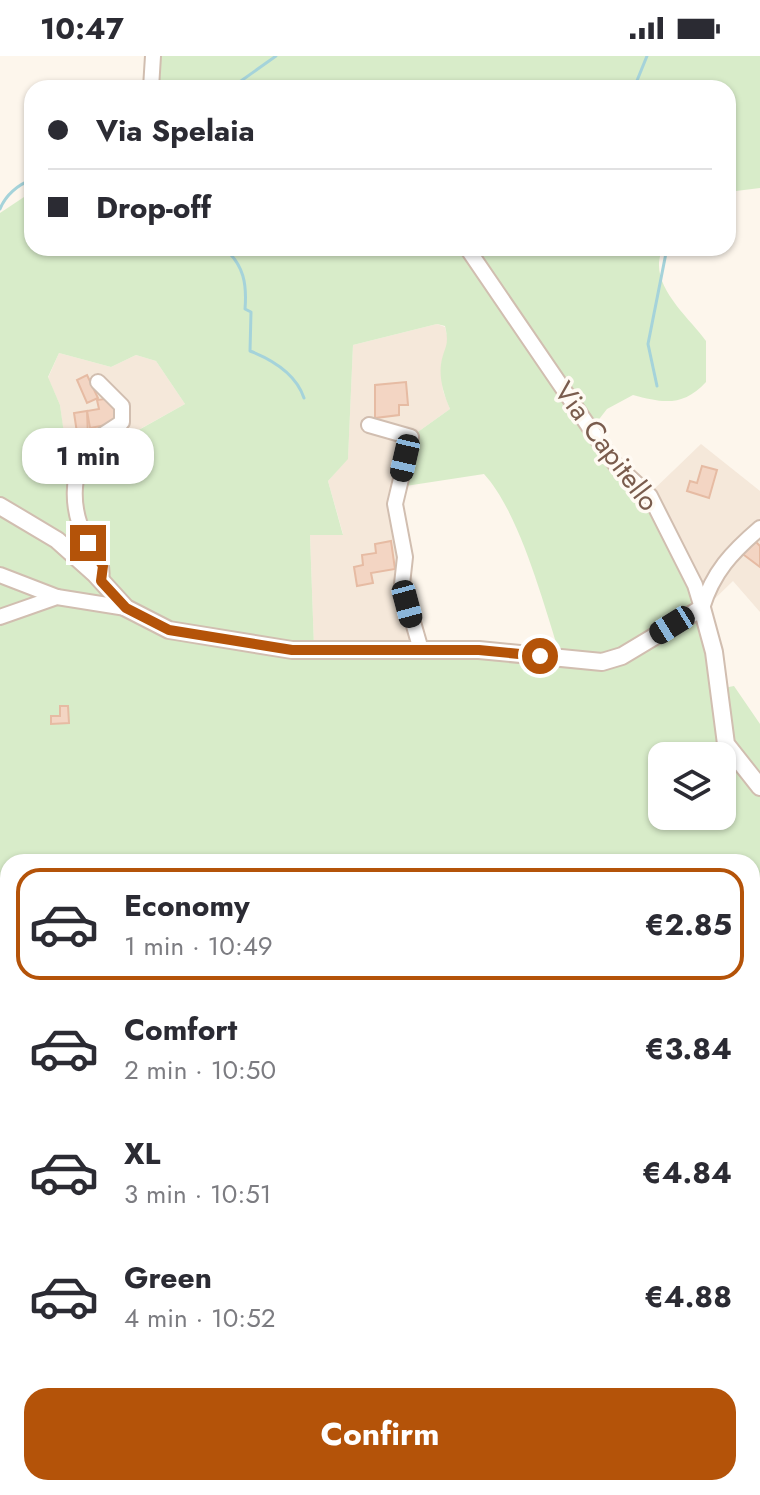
<!DOCTYPE html>
<html lang="en">
<head>
<meta charset="utf-8">
<style>
	body { margin:0; font-family:Jost,sans-serif; background:#f7f7f7; color:#2b2b33; height:100vh; display:flex; flex-direction:column; font-size:30px; white-space:nowrap }
	* { box-sizing:border-box; margin:0 }
	p { font-size:26px; color:#7c7c81 }
	.icon { flex:none; width:44px; height:44px; fill:none; stroke:currentColor; stroke-width:2; stroke-linecap:round; stroke-linejoin:round }
	.map { position:relative; flex:1; overflow:hidden }
	.side { position:absolute; left:0px; top:798px; width:760px; height:642px; display:flex; flex-direction:column; background:#fff; border-radius:24px 24px 0 0; box-shadow:0 2px 6px #0004 }
	.side>* { flex:none }
	.hud { position:absolute; left:24px; top:24px; width:712px; height:176px; border-radius:24px; box-shadow:0 2px 6px #0004; display:grid; align-content:center; height:176px; padding:0 24px; background:#fff }
	.fabs { position:absolute; left:648px; top:686px; display:grid; gap:16px }
	.fabs a { display:grid; place-items:center; width:88px; height:88px; border-radius:16px; background:#fff; box-shadow:0 2px 6px #0004; font-size:40px }
	.end { position:absolute; width:36px; height:36px; margin:-18px; border:10px solid #b45309; background:#fff; box-shadow:0 0 0 4px #fff }
	.from { border-radius:50% }
	.bubble { position:absolute; height:56px; border-radius:24px; background:#fff; box-shadow:0 2px 6px #0004; font-size:26px; font-weight:700; line-height:56px; text-align:center }
	.car { position:absolute; width:24px; height:48px; margin:-24px -12px; border-radius:10px; box-shadow:0 0 6px 2px #0007; background:linear-gradient(#222 24%,#8ab4d8 0 40%,#222 0 76%,#8ab4d8 0 86%,#222 0) }
	.hud b { display:flex; align-items:center; gap:28px; height:76px; font-size:30px }
	.hud b+b { border-top:2px solid #e1e1e2 }
	.hud i { width:20px; height:20px; background:#2b2b33 }
	ul { padding:14px 0 0; list-style:none }
	li { display:flex; align-items:center; gap:24px; height:112px; margin:0 16px 12px; padding:0 8px; border:4px solid transparent; border-radius:24px }
	li div { flex:1 }
	li b { display:block; font-size:30px }
	li em { font-style:normal; font-weight:700 }
	li.current { border-color:#b45309 }
	li>.icon { width:72px; height:72px; stroke-width:1.5 }
	.action { display:flex; gap:16px; margin-top:auto; padding:16px 24px }
	.action a { flex:1; height:92px; border-radius:24px; background:#b45309; color:#fff; font-size:32px; font-weight:700; line-height:92px; text-align:center }
	.status { display:flex; justify-content:space-between; align-items:center; height:56px; padding:0 40px; background:#fff; direction:ltr }
	.status svg { height:22px; fill:currentColor }
	.map>svg:first-child { display:block }
	.residential { fill:#f5e8da }
	.green { fill:#d8ecc9; fill-rule:evenodd }
	.lines { fill:none; stroke-linecap:round; stroke-linejoin:round }
	.stream { stroke:#a5d3da; stroke-width:3 }
	.building { fill:#f3d5c3; stroke:#e6bba3; stroke-width:2 }
	.minor-casing { stroke:#d1beb0; stroke-width:18 }
	.tertiary-casing { stroke:#d1beb0; stroke-width:20 }
	.minor { stroke:#fff; stroke-width:14 }
	.tertiary { stroke:#fff; stroke-width:16 }
	.route { stroke:#b45309; stroke-width:10 }
	.labels { text-anchor:middle; stroke-width:7; stroke-linejoin:round; paint-order:stroke }
	.street-label { font-size:28px; fill:#7a5c4d; stroke:#fffaf3 }
</style>
</head>
<body>
<div class="status"><b>10:47</b><svg viewBox="0 0 49 12"><path d="M0 12V9h3v3zM5 12V6h3v6zM10 12V3h3v9zM15 12V0h3v12zM26 1h20v11H26zM47 4h2v5h-2z"/></svg></div>
<div class="map">
<svg width="760" height="1439" viewBox="0 0 760 1439">
	<rect width="100%" height="100%" fill="#fdf6ec"/>
	<!-- residential -->
	<g class="residential">
		<path d="M437,268l8,3 4,17 -8,20 2,27 7,18 -35,25 -16,53 23,158 -108,2 -4,-112 33,-1 -15,-53 20,-23 5,-113z"/>
		<path d="M59,297l52,14 25,-12 20,6 29,43 -117,65 -8,-64 -12,-27z"/>
		<path d="M701,388l59,47v121l-27,-31 -30,29 -55,-115z"/>
	</g>
	<!-- green -->
	<g class="green">
		<path d="M157,0h603v132l-32,4v-104h-571z"/>
		<path d="M31,85l1,107h631c-17,35 24,67 43,93v41c-23,25 -43,21 -73,13l-26,14 -14,18 55,68 55,115 16,79 15,-3 26,38v621l-8,-10v-473h-744v554l-8,-9v-1194l24,-16 2,-44zM437,268l8,2c5,21 -1,20 -4,38 -2,15 3,31 9,45l-35,25 -16,53 85,-13c36,39 60,132 77,184l-247,-11 -4,-112h33l-15,-54 20,-22 5,-114zM59,297l52,14 25,-12 20,6 29,43 -116,65 -9,-64 -12,-28zM662,700h60v60h-60z"/>
		<path d="M760,1385v54h-44l-6,-7h42v-35z"/>
		<path d="M40,1432h151l11,7h-156z"/>
	</g>
	<g class="lines">
		<!-- stream -->
		<g class="stream">
			<path d="M231,32l45,-32"/>
			<path d="M634,32l13,-32"/>
			<path d="M0,153c5,-13 18,-25 32,-29"/>
			<path d="M212,192h3"/>
			<path d="M224,192c20,17 23,36 21,61l6,3 -1,39c23,9 46,23 54,47"/>
			<path d="M657,330l-9,-42 19,-96"/>
			<path d="M0,1278l8,10"/>
			<path d="M75,1432l4,7"/>
			<path d="M715,1439l6,-7"/>
		</g>
	</g>
	<!-- building -->
	<g class="building">
		<path d="M87,319l11,23 -11,5 -10,-23z"/>
		<path d="M406,326l2,23h-9v10l-24,3v-33z"/>
		<path d="M113,342l4,25 -27,5 -3,-17 12,-2 -2,-9z"/>
		<path d="M87,355l1,26 -10,2 -4,-26z"/>
		<path d="M702,410l15,4 -8,28 -22,-7 3,-10 7,2z"/>
		<path d="M754,484l6,6v21l-20,-15z"/>
		<path d="M391,485l4,28 -24,4 2,10 -16,3 -3,-19 9,-2 -1,-10 14,-2 -1,-9z"/>
		<path d="M60,650h8l1,17 -18,1v-8h9z"/>
	</g>
	<g class="lines">
		<!-- minor casing -->
		<g class="minor-casing">
			<g id="minor">
				<path d="M151,32l2,-32"/>
				<path d="M467,192l131,192 18,25 34,31 45,89 7,23"/>
				<path d="M98,326l24,24v16c-10,8 -23,13 -31,23 -22,29 -20,66 -4,96 9,15 17,21 14,40"/>
				<path d="M369,369l42,12 -16,67 10,53 -3,27 19,66"/>
				<path d="M0,519l57,22"/>
				<path d="M702,552c11,-36 30,-56 58,-80"/>
				<path d="M0,561l57,-20 69,11"/>
				<path d="M752,954l8,-5"/>
			</g>
		</g>
		<!-- tertiary casing -->
		<g class="tertiary-casing">
			<path id="tertiary" d="M0,450l57,34 38,34 31,34 43,22 123,20h187l123,12 20,-6 80,-48 12,44 12,92 34,43"/>
		</g>
		<!-- minor -->
		<use href="#minor" class="minor"/>
		<!-- tertiary -->
		<use href="#tertiary" class="tertiary"/>
	</g>
	<g class="lines">
		<!-- route -->
		<path class="route" d="M88,487l15,23 -2,15 25,27 43,22 123,20h187l61,6"/>
	</g>
	<g class="labels">
		<!-- street labels -->
		<g class="street-label">
			<text transform="translate(607 390) rotate(53)" y="10">Via Capitello</text>
		</g>
	</g>
</svg>
<div class="fabs">
<a><svg class="icon" aria-label="layers" viewBox="0 0 24 24"><path d="M12 4l9 5-9 5-9-5zM3 14l9 5 9-5"/></svg></a>
</div>
<i class="end from" style="left:540px;top:600px"></i>
<i class="end" style="left:88px;top:487px"></i>
<div class="bubble" style="left:22px;top:372px;width:132px">1 min</div>
<i class="car" style="left:405px;top:402px;rotate:193deg"></i>
<i class="car" style="left:407px;top:548px;rotate:165deg"></i>
<i class="car" style="left:672px;top:569px;rotate:238deg"></i>
<div class="hud">
<b><i class="from"></i>Via Spelaia</b>
<b><i></i>Drop-off</b>
</div>
<section class="side">
<ul>
<li class="current"><svg class="icon" aria-label="car" viewBox="0 0 24 24"><path d="M5 17H2v-5l4-1 3-4h7l3 4 3 1v5h-3M9 17h6M6 11h13"/><circle cx="7" cy="17" r="2"/><circle cx="17" cy="17" r="2"/></svg><div><b>Economy</b><p>1 min · 10:49</p></div><em>€2.85</em></li>
<li><svg class="icon" aria-label="car" viewBox="0 0 24 24"><path d="M5 17H2v-5l4-1 3-4h7l3 4 3 1v5h-3M9 17h6M6 11h13"/><circle cx="7" cy="17" r="2"/><circle cx="17" cy="17" r="2"/></svg><div><b>Comfort</b><p>2 min · 10:50</p></div><em>€3.84</em></li>
<li><svg class="icon" aria-label="car" viewBox="0 0 24 24"><path d="M5 17H2v-5l4-1 3-4h7l3 4 3 1v5h-3M9 17h6M6 11h13"/><circle cx="7" cy="17" r="2"/><circle cx="17" cy="17" r="2"/></svg><div><b>XL</b><p>3 min · 10:51</p></div><em>€4.84</em></li>
<li><svg class="icon" aria-label="car" viewBox="0 0 24 24"><path d="M5 17H2v-5l4-1 3-4h7l3 4 3 1v5h-3M9 17h6M6 11h13"/><circle cx="7" cy="17" r="2"/><circle cx="17" cy="17" r="2"/></svg><div><b>Green</b><p>4 min · 10:52</p></div><em>€4.88</em></li>
</ul>
<div class="action"><a>Confirm</a></div>
</section>
</div>
</body>
</html>
